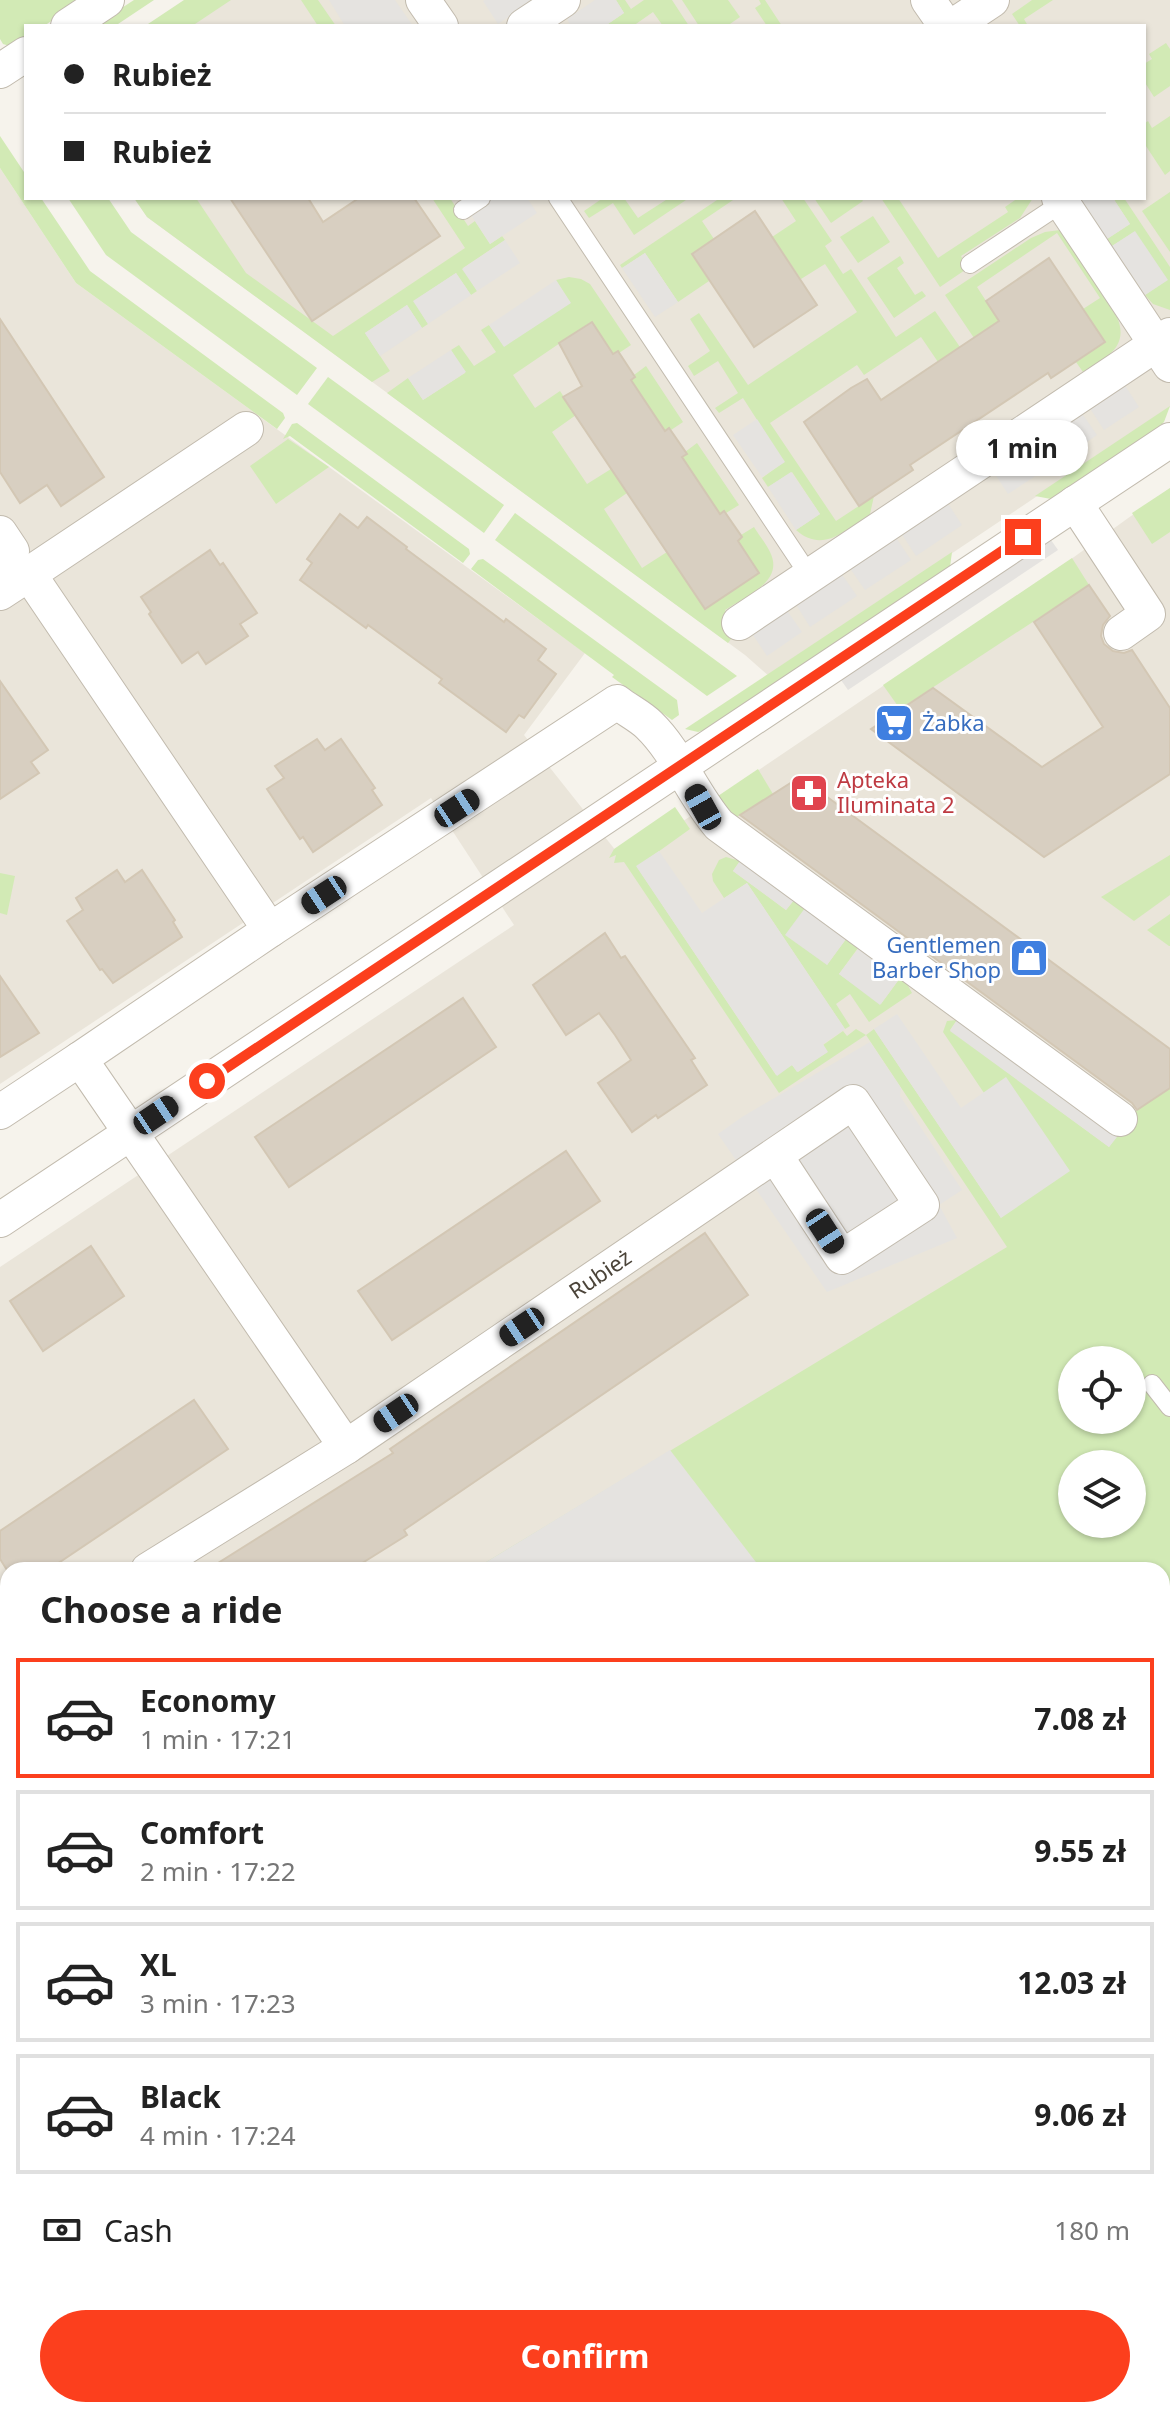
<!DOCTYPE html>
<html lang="en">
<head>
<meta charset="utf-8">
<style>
	body { margin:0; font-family:"Noto Sans",sans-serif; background:#f2f2f2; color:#222; height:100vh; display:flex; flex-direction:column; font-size:30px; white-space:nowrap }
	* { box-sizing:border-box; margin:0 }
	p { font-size:26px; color:#767676 }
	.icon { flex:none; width:44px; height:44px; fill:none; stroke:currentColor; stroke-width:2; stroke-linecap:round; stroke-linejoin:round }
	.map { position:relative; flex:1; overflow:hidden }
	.sheet { position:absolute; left:0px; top:1562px; width:1170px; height:856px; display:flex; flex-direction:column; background:#fff; border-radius:24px 24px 0 0; box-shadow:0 2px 6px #0004 }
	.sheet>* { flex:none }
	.top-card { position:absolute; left:24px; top:24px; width:1122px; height:176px; border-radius:0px; box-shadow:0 2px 6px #0004; display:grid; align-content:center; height:176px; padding:0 40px; background:#fff }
	.buttons { position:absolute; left:1058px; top:1346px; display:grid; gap:16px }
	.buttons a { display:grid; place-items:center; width:88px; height:88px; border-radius:50%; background:#fff; box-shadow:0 2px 6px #0004; font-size:40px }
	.end { position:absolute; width:36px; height:36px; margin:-18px; border:10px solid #fc3f1d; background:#fff; box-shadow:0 0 0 4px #fff }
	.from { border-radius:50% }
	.bubble { position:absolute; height:56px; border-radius:28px; background:#fff; box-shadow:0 2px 6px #0004; font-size:26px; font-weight:700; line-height:56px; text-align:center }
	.car { position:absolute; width:24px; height:48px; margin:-24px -12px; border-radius:10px; box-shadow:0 0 6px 2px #0007; background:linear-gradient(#222 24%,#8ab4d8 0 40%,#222 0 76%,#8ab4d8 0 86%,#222 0) }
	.top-card b { display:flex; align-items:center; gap:28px; height:76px; font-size:30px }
	.top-card b+b { border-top:2px solid #e0e0e0 }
	.top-card i { width:20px; height:20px; background:#222 }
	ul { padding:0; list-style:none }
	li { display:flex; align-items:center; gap:24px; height:120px; margin:0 16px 12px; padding:0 24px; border:4px solid #e0e0e0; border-radius:0px }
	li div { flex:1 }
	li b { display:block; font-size:30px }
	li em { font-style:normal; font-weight:700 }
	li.on { border-color:#fc3f1d }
	li>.icon { width:72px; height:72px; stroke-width:1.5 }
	h2 { padding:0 40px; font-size:36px; line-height:96px }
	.pay { display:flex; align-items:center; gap:20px; height:88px; padding:0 40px; font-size:30px }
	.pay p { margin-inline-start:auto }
	.cta { display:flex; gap:16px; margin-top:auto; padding:16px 40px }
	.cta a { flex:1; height:92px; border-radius:48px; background:#fc3f1d; color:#fff; font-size:32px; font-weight:700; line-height:92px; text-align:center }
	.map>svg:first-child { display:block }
	.residential { fill:#eae5da; fill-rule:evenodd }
	.green { fill:#d2eab5; fill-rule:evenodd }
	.parking { fill:#e5e3e0 }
	.building { fill:#d8cfc1; stroke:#d3c7b4; stroke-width:2 }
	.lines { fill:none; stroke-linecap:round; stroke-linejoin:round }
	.service-casing { stroke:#c2bbae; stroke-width:20 }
	.minor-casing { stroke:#c2bbae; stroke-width:36 }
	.service { stroke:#fff; stroke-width:18 }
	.minor { stroke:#fff; stroke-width:34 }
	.route { stroke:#fc3f1d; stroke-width:10 }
	.labels { text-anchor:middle; stroke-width:6; stroke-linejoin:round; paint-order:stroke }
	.shop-label { font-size:22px; fill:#366cbe; stroke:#fff; text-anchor:start }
	.health-label { font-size:22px; fill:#be3a42; stroke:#fff; text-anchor:start }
	.street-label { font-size:22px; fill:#4b4439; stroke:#fff }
</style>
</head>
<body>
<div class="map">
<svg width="1170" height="2418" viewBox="0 0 1170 2418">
	<rect width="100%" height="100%" fill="#f6f3ec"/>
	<!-- residential -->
	<g class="residential">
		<path d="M186,0h984v407l-401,269 -24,-21 -598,-438 -13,-19h1010v-172h-998z"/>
		<path d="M0,168l76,115 509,370 -61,82 100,126 450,-304 96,-69v1930h-1170v-1151l514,-342 -83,-127 -431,286zM1072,1360h60v60h-60zM1072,1464h60v60h-60zM8,1570h1154v840h-1154z"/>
	</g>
	<!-- green -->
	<g class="green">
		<path d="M0,0h82l-38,26h-18v12l-13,9 -10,-3 -3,-5z"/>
		<path d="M134,0h20l-39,26h-21z"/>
		<path d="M184,0h47l-39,26h-47z"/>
		<path d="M301,0h17l18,26h-18z"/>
		<path d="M616,0h9l6,9 13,-9h28l17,26h-26l-10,-14 -20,14h-28l19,-13z"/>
		<path d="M682,0h46l12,17 -13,9h-28z"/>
		<path d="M759,0h6l17,26h-15l-12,-18 6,-4z"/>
		<path d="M1032,0h21l-29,19 4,7h-8l-8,-12z"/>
		<path d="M1166,43l4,6v37l-16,11 -10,-16v-17l8,-5 -3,-5z"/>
		<path d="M1170,116v55l-5,4 -21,-32v-19l4,-3 4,7z"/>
		<path d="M0,136l26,39v23h15l49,73 193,142 2,5 -8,11 -201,-146 -76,-115z"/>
		<path d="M1170,192v60l-28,-41z"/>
		<path d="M68,198h40l23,34 186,136 -20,27 -191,-140z"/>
		<path d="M134,198h62l50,75 87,63 132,-88 -33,-50h18l18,28 7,-5 15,23 12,-8 3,4 -42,28 14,23 -6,4 -15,-22 -42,28 14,23 -6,4 -15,-23 -42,28 25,38 -18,11 -225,-165z"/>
		<path d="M603,198h21l14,20 31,-20h20l-55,37 -21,-32 -24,15 -5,-7z"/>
		<path d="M720,198h16l-34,23 12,18 -22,15 17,27 -31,21 -33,-49 -23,15 -2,-3z"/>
		<path d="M781,198h22l29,43 -7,5 18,28 8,-5 45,68 39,-26 25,36 -22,15 -17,-25 -57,38 -7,-10 -87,58 66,98 38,-25 -4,18c-24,16 -47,40 -74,16l24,-16 -28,-42 -24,15 -6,-9 22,-16 -41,-64 -24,15 -4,-5 23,-15 -20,-32 -24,15 -6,-10 22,-15 -20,-32 9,-6 49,72 109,-73 -32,-48 -24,15 -29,-42 24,-16z"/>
		<path d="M814,198h47l2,3 -32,22z"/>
		<path d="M881,198h17l40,60 70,-46 -3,-5 13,-9h15l-13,20 -59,38 7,12 -28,19z"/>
		<path d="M1113,198h11l46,69v43l-17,-6 -8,-9 22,-15 -33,-48 -22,14 -5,-7 23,-15z"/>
		<path d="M873,216l17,26 -32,21 -18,-26z"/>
		<path d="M1060,230l57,87c13,31 -12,41 -34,55l-7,-10 29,-20 -22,-33 17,-11 -43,-65 -80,54 22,34 -25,17 -29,-43 86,-57 14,-6z"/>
		<path d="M900,256l4,7 -7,5 18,27 7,-4 4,5 -32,22 -27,-40z"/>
		<path d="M569,277l12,2 9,5 41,61 -12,8 -1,-2 -5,3 -22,-32 -78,53 22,33 25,-17 16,24 -24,17 35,52 24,-15 16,24 -23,16 38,59 25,-16 37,56 34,-67 4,-3 -1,-3 13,-8c6,10 17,22 19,34 4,24 -32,38 -48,49l13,20 -10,13 -341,-250 21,-15 15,22 42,-27 -14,-23 8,-5 15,21 22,-14 -15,-22 8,-5 15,21 66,-43 -14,-23z"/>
		<path d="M646,366l37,56 -12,8 -2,-2 -4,3 -34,-51 4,-3 -1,-2z"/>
		<path d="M328,377l176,128 -20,28 -176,-129z"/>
		<path d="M1170,406l-6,16 -7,7 -106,70 -16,-3z"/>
		<path d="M297,423l172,126 1,5 -7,9 -173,-127 -7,3 9,-15z"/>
		<path d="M288,439l41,28 -53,37 -26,-38z"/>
		<path d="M697,443l42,62 -13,8 -2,-2 -4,3 -38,-57 4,-3 -1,-2z"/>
		<path d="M1170,488v44l-18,12 -20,-31z"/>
		<path d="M515,513l222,163 -30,20 -212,-156z"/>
		<path d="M952,552l-2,15 -246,163 -6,2 -13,-3z"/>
		<path d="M1072,558l17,27 -189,124 -17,-24z"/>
		<path d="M483,559l194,141 2,15 -7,5 -60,-43 2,-2 -143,-106 7,-9z"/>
		<path d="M758,769l15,25 -36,23 -22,-19z"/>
		<path d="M675,807l15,22 -53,38 139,208 16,-10 6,7 29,-20 -4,-7 20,-14 4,5 9,-7 10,6 8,-6 127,189 5,-140 -22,15 -41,-61 4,-11 10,-1 -7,10 159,117 27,-37 34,-22v692l-8,7v-217h-689l534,-323 -141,-212 -87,58 -155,-231 -10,1 2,-8 -7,3 5,-9zM1072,1360h60v60h-60zM1072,1464h60v60h-60z"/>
		<path d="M1170,855v40l-36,26 -33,-24z"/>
		<path d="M726,857l14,4 -7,10 53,39 8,-10 11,8 22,57 19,-26 12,9 -19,26 42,30 19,-26 6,4 6,11 -43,29 -19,-28 -14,10 14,22 -5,3 -98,-146 -23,15 -11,-17 -1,-7 7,-14z"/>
		<path d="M0,873l15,3 -8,39 -7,-2z"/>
		<path d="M1170,914v32h-1l-22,-16z"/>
		<path d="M1170,1918v74l-8,7v-74z"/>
		<path d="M1170,2326v58l-8,7v-64z"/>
		<path d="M1054,2410h87l-8,8h-88z"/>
	</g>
	<!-- parking -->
	<g class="parking">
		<path d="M329,0h66l18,26h-68z"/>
		<path d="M485,0h49l-36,24 -15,-23z"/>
		<path d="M595,0h21l8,13 -19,13h-34l-4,-7z"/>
		<path d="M460,198h67l10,15 -47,31z"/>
		<path d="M1080,198h33l17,26 -23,15z"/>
		<path d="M1135,231l33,49 -23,15 -33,-49z"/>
		<path d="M505,240l15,23 -43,28 -15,-22z"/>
		<path d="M645,253l33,49 -23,15 -33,-49z"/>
		<path d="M456,273l15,22 -43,29 -15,-23z"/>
		<path d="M556,280l15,23 -67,44 -15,-22z"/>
		<path d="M407,305l15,23 -42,28 -15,-23z"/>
		<path d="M451,350l15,22 -43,28 -15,-22z"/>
		<path d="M1124,384l15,23 -35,23 -15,-23z"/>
		<path d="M1081,412l16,23 -35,24 -15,-24z"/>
		<path d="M757,419l28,43 -23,15 -29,-42z"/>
		<path d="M1028,448l15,23 -35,23 -15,-23z"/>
		<path d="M791,472l29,42 -24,16 -28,-43z"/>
		<path d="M947,502l15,23 -46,31 -15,-23z"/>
		<path d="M895,536l16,24 -46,30 -16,-23z"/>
		<path d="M1051,540l7,10 -210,140 -7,-10z"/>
		<path d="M841,573l16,23 -47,31 -15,-24z"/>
		<path d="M786,609l16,23 -35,24 -16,-24z"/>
		<path d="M659,851l43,62 45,-30 98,146 -22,15 5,8 -31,20 -5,-7 -15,11 -141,-210z"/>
		<path d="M740,861l54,39 -8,10 -53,-39z"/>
		<path d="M805,908l41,31 -19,26 -42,-30z"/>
		<path d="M859,948l41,30 -20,27 -41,-31z"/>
		<path d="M897,1014l64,94 45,-31 64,94 -69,47 -127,-189z"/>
		<path d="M957,1020l160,117 -8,10 -159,-116z"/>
		<path d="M870,1042l31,46 -1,8 62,94 -23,15 18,33 -130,54 -109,-158 24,-17z"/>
		<path d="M670,1450l92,120h-289z"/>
		<path d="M1170,1651v108l-8,7v-108z"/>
		<path d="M358,2410h115l7,7 -131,1z"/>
	</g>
	<!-- building -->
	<g class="building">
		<path d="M230,198h78l15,24 36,-24h55l26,38 -128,85z"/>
		<path d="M755,211l62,94 -63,42 -62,-93z"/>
		<path d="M1049,258l56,84 -54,36 -3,-5 -138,92 3,5 -54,36 -55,-84 47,-34 16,-9 14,21 79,-53 39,-26 -13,-20z"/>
		<path d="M0,319l104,158 -43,29 -14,-21 -27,18 -20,-31z"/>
		<path d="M592,322l21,32 5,-3 17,26 -4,3 34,51 4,-3 18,26 -5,3 38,57 4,-3 18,26 -4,4 21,32 -54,36 -142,-212 19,-11 -23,-43z"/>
		<path d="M340,514l18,14 9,-11 40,30 -1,2 98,73 2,-3 40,30 -8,11 18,14 -32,44 -5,-3 -13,17 -67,-49 3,-4 -74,-54 -2,3 -66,-48 12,-17 -5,-4z"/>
		<path d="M210,550l10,15 3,-2 34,50 -17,11 8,12 -42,28 -8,-12 -16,11 -33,-49 2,-2 -10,-15z"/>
		<path d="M1089,585l21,31 -7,9 -2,11 3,8 9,7 11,2 8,-3 38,58v66l-126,83 -173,-128 62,-41 109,79 61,-40 -69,-105z"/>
		<path d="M0,681l48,69 -17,12 8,11 -39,26z"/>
		<path d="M317,739l8,11 16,-11 34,49 -3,2 10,15 -69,47 -10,-15 -3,2 -33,-50 17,-11 -9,-12z"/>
		<path d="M800,777l370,272v39l-33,22 -5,-7 -392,-288z"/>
		<path d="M117,870l8,12 17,-12 33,50 -2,2 9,15 -69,46 -11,-14 -2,1 -33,-49 16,-11 -7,-12z"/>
		<path d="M605,933l16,25 4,-2 70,102 -4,2 16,25 -49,33 -2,-3 -24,17 -34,-49 33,-23 -16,-25 -16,-22 -33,22 -33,-50z"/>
		<path d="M0,976l39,57 -39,24z"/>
		<path d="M463,998l33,49 -207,140 -34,-50z"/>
		<path d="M566,1151l34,50 -208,139 -34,-49z"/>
		<path d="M705,1233l43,62 -344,235 3,5 -56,35h-144l186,-117 -3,-4z"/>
		<path d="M91,1246l33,50 -81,55 -33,-50z"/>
		<path d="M194,1400l34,49 -180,121h-41l-7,-11v-28z"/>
	</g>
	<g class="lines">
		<!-- service casing -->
		<g class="service-casing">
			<g id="service">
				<path d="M558,198l251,377"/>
				<path d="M463,210l18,-12"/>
				<path d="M970,264l92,-61"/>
				<path d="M1152,1384l18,23"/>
				<path d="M947,2410l5,8"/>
				<path d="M986,2418l9,-8"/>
			</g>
		</g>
		<!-- minor casing -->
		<g class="minor-casing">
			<g id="minor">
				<path d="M423,0l18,26"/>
				<path d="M928,0l18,26"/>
				<path d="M68,26l39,-26"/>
				<path d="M524,26l39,-26"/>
				<path d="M953,26l39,-26"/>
				<path d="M0,71l26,-17"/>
				<path d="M1059,198l111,167"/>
				<path d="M246,429l-217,145 241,356 347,-228c10,8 23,14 32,23 29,28 43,69 70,100l401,294"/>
				<path d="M1075,503l73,111 -27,19"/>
				<path d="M0,533l12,18 -12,8"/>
				<path d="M0,593l29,-19"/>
				<path d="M739,623l431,-288"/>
				<path d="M270,930l-190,129 266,388"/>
				<path d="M0,1112l80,-53"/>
				<path d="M0,1220l1170,-780"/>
				<path d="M148,1570l198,-123 507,-345 69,103 -80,52 -67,-102"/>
				<path d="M0,1688l8,-10"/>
				<path d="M0,1760l8,6"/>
				<path d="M1162,1857l8,-7"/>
				<path d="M0,2209l8,-6"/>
				<path d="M862,2410l5,8"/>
				<path d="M517,2418l9,-8"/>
			</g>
		</g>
		<!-- service -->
		<use href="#service" class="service"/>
		<!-- minor -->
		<use href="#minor" class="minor"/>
	</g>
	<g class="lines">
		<!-- route -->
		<path class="route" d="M207,1081l816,-544"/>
	</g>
	<!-- icons -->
	<defs>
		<g id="supermarket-square" transform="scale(2)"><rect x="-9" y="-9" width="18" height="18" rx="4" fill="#3f7fe0" stroke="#fff"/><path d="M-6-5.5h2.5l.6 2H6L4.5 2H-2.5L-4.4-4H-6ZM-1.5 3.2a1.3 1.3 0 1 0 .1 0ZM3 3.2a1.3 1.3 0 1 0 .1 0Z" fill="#fff"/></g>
		<g id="pharmacy-square" transform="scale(2)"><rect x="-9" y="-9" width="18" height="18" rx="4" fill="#e0444e" stroke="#fff"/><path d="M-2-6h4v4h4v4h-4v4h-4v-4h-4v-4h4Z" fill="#fff"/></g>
		<g id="shop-square" transform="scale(2)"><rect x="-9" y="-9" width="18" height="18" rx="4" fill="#3f7fe0" stroke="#fff"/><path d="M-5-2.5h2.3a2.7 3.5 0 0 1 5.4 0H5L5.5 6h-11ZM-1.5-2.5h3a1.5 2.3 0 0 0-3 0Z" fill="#fff"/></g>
	</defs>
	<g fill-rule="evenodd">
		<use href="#supermarket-square" x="894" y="723"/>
		<use href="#pharmacy-square" x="809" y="793"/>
		<use href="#shop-square" x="1029" y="958"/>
	</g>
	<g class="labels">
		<!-- shop labels -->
		<g class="shop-label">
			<text x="922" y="731">Żabka</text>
			<text x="1001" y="953" text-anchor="end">Gentlemen<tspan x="1001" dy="25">Barber Shop</tspan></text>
		</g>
		<!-- health labels -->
		<g class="health-label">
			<text x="837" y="788">Apteka<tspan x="837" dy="25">Iluminata 2</tspan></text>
		</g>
		<!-- street labels -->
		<g class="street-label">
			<text transform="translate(600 1274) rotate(-34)" y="8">Rubież</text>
		</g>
	</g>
</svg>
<div class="buttons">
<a><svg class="icon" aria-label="locate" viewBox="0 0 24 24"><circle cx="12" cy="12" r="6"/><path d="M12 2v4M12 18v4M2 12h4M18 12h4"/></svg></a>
<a><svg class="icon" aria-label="layers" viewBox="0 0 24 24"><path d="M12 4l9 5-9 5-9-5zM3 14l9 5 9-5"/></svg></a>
</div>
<i class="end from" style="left:207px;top:1081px"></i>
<i class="end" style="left:1023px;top:537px"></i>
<div class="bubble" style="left:956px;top:420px;width:132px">1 min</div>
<i class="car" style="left:703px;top:807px;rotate:331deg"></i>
<i class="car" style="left:457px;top:808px;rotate:57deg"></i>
<i class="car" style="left:324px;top:895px;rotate:237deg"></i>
<i class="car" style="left:156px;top:1115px;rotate:56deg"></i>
<i class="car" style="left:825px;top:1231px;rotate:147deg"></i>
<i class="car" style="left:522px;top:1327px;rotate:236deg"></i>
<i class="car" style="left:396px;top:1413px;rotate:236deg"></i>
<div class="top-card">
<b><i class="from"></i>Rubież</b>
<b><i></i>Rubież</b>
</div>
<section class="sheet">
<h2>Choose a ride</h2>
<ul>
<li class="on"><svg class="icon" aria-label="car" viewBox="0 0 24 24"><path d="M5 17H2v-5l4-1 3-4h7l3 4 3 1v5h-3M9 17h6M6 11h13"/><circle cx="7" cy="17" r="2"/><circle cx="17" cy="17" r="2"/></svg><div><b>Economy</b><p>1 min · 17:21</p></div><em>7.08 zł</em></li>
<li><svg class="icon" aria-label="car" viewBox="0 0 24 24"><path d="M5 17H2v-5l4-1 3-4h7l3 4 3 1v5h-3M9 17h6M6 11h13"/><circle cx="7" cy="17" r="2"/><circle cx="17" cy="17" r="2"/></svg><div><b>Comfort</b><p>2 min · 17:22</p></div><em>9.55 zł</em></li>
<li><svg class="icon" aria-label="car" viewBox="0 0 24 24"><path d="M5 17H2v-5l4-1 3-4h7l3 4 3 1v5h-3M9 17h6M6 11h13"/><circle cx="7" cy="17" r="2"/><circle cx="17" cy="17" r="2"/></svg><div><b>XL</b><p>3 min · 17:23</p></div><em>12.03 zł</em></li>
<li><svg class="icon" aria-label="car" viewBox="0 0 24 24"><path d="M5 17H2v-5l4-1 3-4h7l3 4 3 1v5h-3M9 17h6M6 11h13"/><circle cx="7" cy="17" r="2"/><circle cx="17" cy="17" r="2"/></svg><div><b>Black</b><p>4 min · 17:24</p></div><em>9.06 zł</em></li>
</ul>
<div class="pay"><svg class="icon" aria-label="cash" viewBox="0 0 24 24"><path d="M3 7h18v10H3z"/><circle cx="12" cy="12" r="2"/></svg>Cash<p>180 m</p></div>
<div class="cta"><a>Confirm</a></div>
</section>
</div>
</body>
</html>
